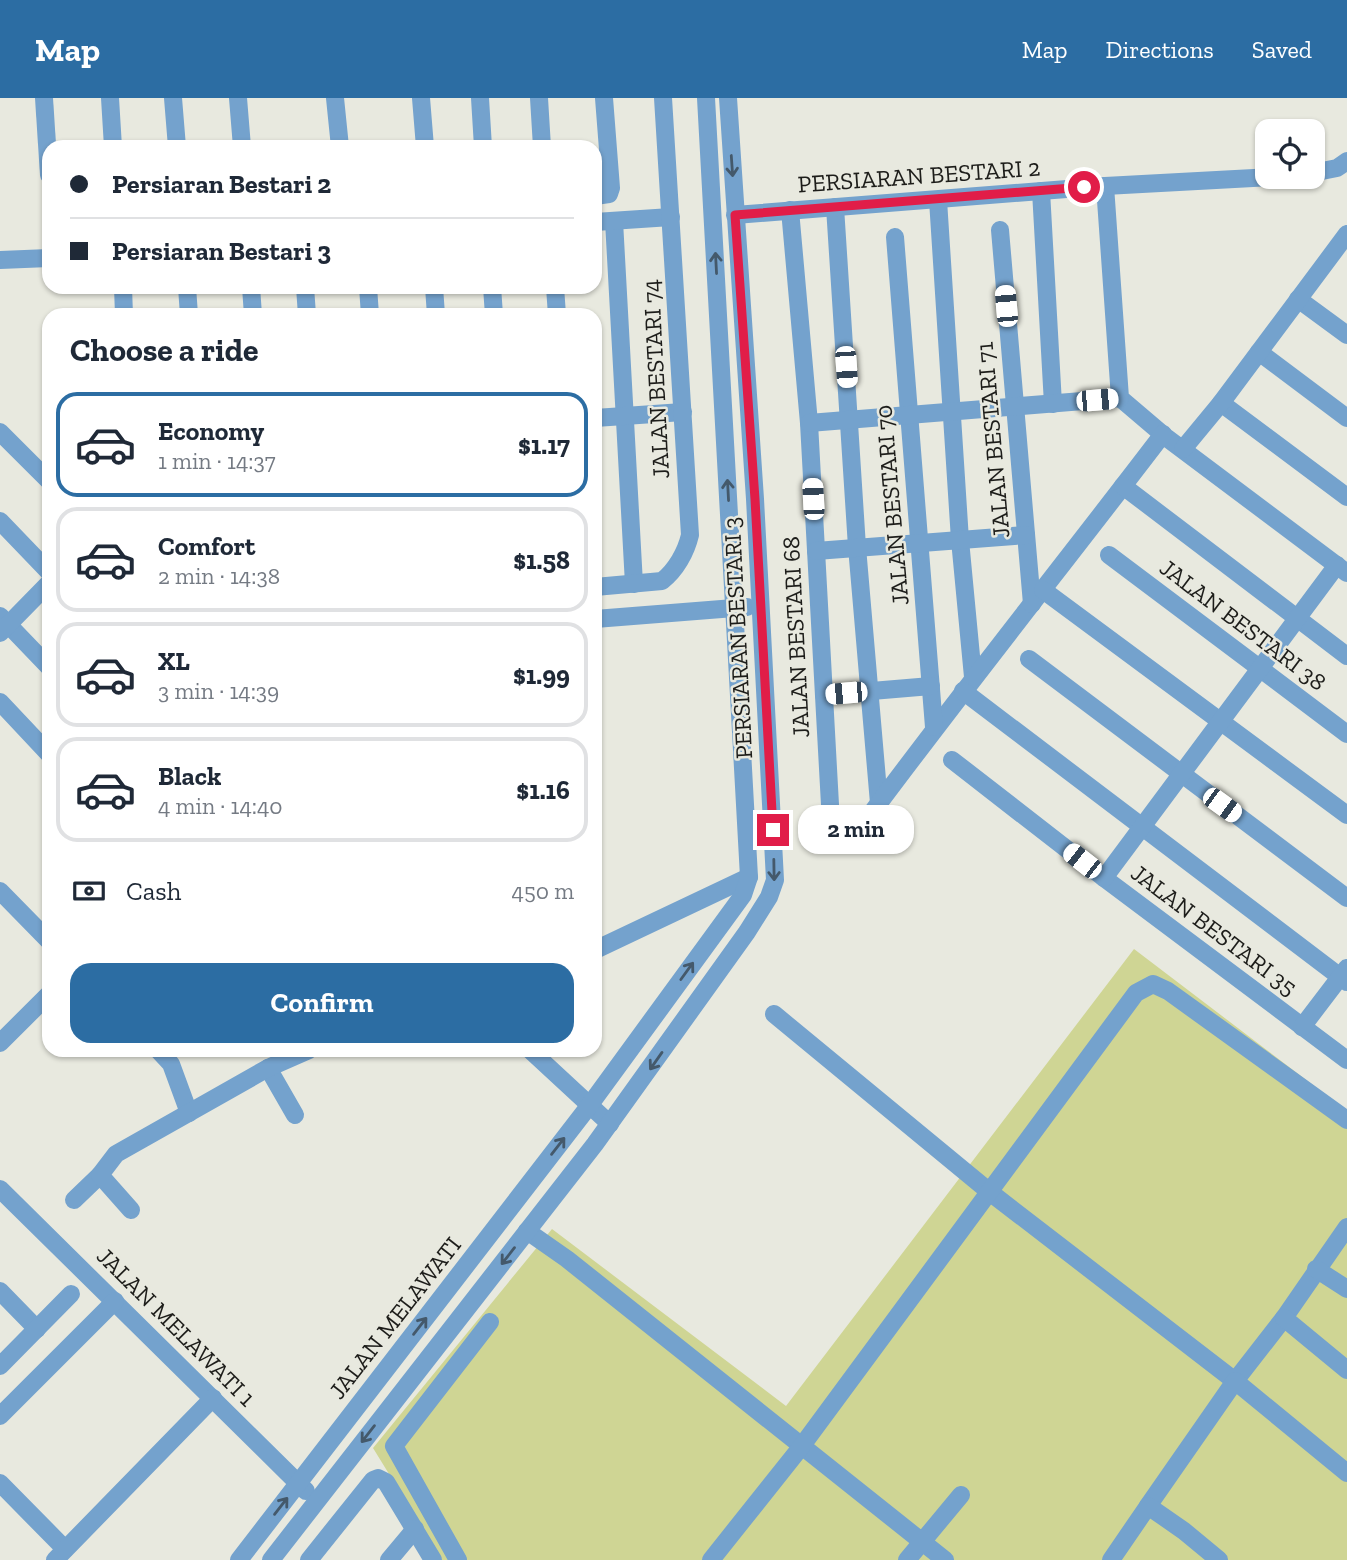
<!DOCTYPE html>
<html lang="en">
<head>
<meta charset="utf-8">
<style>
	body { margin:0; font-family:"Zilla Slab",serif; background:#f6f6f7; color:#1f2937; height:100vh; display:flex; flex-direction:column; font-size:26px; white-space:nowrap }
	* { box-sizing:border-box; margin:0 }
	p { font-size:23px; color:#747a83 }
	.icon { flex:none; width:38px; height:38px; fill:none; stroke:currentColor; stroke-width:2; stroke-linecap:round; stroke-linejoin:round }
	.map { position:relative; flex:1; overflow:hidden }
	.side { position:absolute; left:42px; top:210px; width:560px; height:749px; display:flex; flex-direction:column; background:#fff; border-radius:21px; box-shadow:0 2px 5px #0004 }
	.side>* { flex:none }
	.banner { position:absolute; left:42px; top:42px; width:560px; height:154px; border-radius:21px; box-shadow:0 2px 5px #0004; display:grid; align-content:center; height:154px; padding:0 28px; background:#fff }
	.fabs { position:absolute; left:1255px; top:21px; display:grid; gap:14px }
	.fabs a { display:grid; place-items:center; width:70px; height:70px; border-radius:14px; background:#fff; box-shadow:0 2px 5px #0004; font-size:35px }
	.end { position:absolute; width:32px; height:32px; margin:-16px; border:9px solid #e11d48; background:#fff; box-shadow:0 0 0 4px #fff }
	.from { border-radius:50% }
	.bubble { position:absolute; height:49px; border-radius:21px; background:#fff; box-shadow:0 2px 5px #0004; font-size:23px; font-weight:700; line-height:49px; text-align:center }
	.car { position:absolute; width:21px; height:42px; margin:-21px -10px; border-radius:9px; box-shadow:0 0 5px 2px #0007; background:linear-gradient(#fff 24%,#345 0 40%,#fff 0 76%,#345 0 86%,#fff 0) }
	.banner b { display:flex; align-items:center; gap:24px; height:66px; font-size:26px }
	.banner b+b { border-top:2px solid #e0e1e3 }
	.banner i { width:18px; height:18px; background:#1f2937 }
	ul { padding:0; list-style:none }
	li { display:flex; align-items:center; gap:21px; height:105px; margin:0 14px 10px; padding:0 14px; border:4px solid #e0e1e3; border-radius:21px }
	li div { flex:1 }
	li b { display:block; font-size:26px }
	li em { font-style:normal; font-weight:700 }
	li.active { border-color:#2c6da3 }
	li>.icon { width:63px; height:63px; stroke-width:1.5 }
	h2 { padding:0 28px; font-size:32px; line-height:84px }
	.pay { display:flex; align-items:center; gap:18px; height:77px; padding:0 28px; font-size:26px }
	.pay p { margin-inline-start:auto }
	.primary-button { display:flex; gap:14px; margin-top:auto; padding:14px 28px }
	.primary-button a { flex:1; height:80px; border-radius:21px; background:#2c6da3; color:#fff; font-size:28px; font-weight:700; line-height:80px; text-align:center }
	header { display:flex; align-items:center; gap:42px; box-sizing:border-box; height:98px; padding:0 35px; background:#2c6da3; color:#fff }
	header strong { font-size:33px }
	nav { display:flex; gap:38px; margin-inline-start:auto; font-size:24px }
	.map>svg:first-child { display:block }
	.green { fill:#cfd594 }
	.lines { fill:none; stroke-linecap:round; stroke-linejoin:round }
	.minor { stroke:#74a2cd; stroke-width:18 }
	.oneway { stroke:#44596b }
	.route { stroke:#e11d48; stroke-width:9 }
	.labels { text-anchor:middle; stroke-width:5; stroke-linejoin:round; paint-order:stroke }
	.street-label { font-size:24px; fill:#1d1d1a; stroke:#e8e9df }
</style>
</head>
<body>
<header>
<strong>Map</strong>
<nav><a>Map</a><a>Directions</a><a>Saved</a></nav>
</header>
<div class="map">
<svg width="1347" height="1462" viewBox="0 0 1347 1462">
	<rect width="100%" height="100%" fill="#e8e9df"/>
	<!-- green -->
	<path class="green" d="M1134,851l213,162v449h-905l-69,-112 179,-219 234,177z"/>
	<g class="lines">
		<!-- minor -->
		<g class="minor">
			<path d="M44,0l5,77"/>
			<path d="M110,0l3,49"/>
			<path d="M173,0l4,49"/>
			<path d="M238,0l4,49"/>
			<path d="M335,0l5,49"/>
			<path d="M421,0l4,49"/>
			<path d="M480,0l3,49"/>
			<path d="M539,0l3,49"/>
			<path d="M1312,75l25,-5 10,-7"/>
			<path d="M1105,88l15,212 47,40 180,135"/>
			<path d="M1041,93l12,213"/>
			<path d="M595,98l14,-2 2,-6 -7,-90"/>
			<path d="M938,102l22,340 13,137"/>
			<path d="M835,109l22,340 22,256"/>
			<path d="M790,112l19,213 22,400 9,12 13,3c101,-137 207,-269 310,-404"/>
			<path d="M735,117l370,-29 169,-9"/>
			<path d="M614,123l20,363"/>
			<path d="M595,124l76,-5"/>
			<path d="M1000,132l32,374"/>
			<path d="M895,139l39,490"/>
			<path d="M0,162l49,-2"/>
			<path d="M123,189l1,28"/>
			<path d="M187,189l2,28"/>
			<path d="M251,189l2,28"/>
			<path d="M305,189l2,28"/>
			<path d="M368,189l2,28"/>
			<path d="M434,189l2,28"/>
			<path d="M492,189l2,28"/>
			<path d="M555,189l2,28"/>
			<path d="M1298,201l49,36"/>
			<path d="M1259,254l88,66"/>
			<path d="M1221,305l126,94"/>
			<path d="M595,320l88,-6"/>
			<path d="M809,325l311,-25"/>
			<path d="M0,334l49,49"/>
			<path d="M1183,351l38,-46 126,-169"/>
			<path d="M1123,388l224,170"/>
			<path d="M0,423l49,51"/>
			<path d="M816,453l210,-16"/>
			<path d="M1109,457l238,179"/>
			<path d="M595,489l67,-6c14,-11 24,-29 28,-46l-27,-437"/>
			<path d="M1043,492l304,225"/>
			<path d="M0,518l49,51"/>
			<path d="M595,521l152,-12"/>
			<path d="M0,535l49,-50"/>
			<path d="M1029,561l318,239"/>
			<path d="M963,593l384,291"/>
			<path d="M824,597l107,-9"/>
			<path d="M0,604l49,52"/>
			<path d="M952,662l152,118 243,182"/>
			<path d="M1104,780l233,-313"/>
			<path d="M0,793l49,50"/>
			<path d="M595,852l154,-73"/>
			<path d="M774,916l217,179 244,188 49,-63 63,-91"/>
			<path d="M1302,929l45,-59"/>
			<path d="M0,945l49,-49"/>
			<path d="M158,952l13,14 18,49"/>
			<path d="M530,952l80,74"/>
			<path d="M268,970l27,47"/>
			<path d="M0,1091l306,302"/>
			<path d="M74,1102l26,-25"/>
			<path d="M131,1112l-31,-35 16,-21 152,-86 41,-18"/>
			<path d="M527,1133l40,28 378,301"/>
			<path d="M1316,1171l31,20"/>
			<path d="M0,1193l37,38"/>
			<path d="M1284,1220l63,52"/>
			<path d="M0,1268l71,-72"/>
			<path d="M0,1318l115,-115"/>
			<path d="M0,1385l65,66"/>
			<path d="M1148,1408l87,-125 112,92"/>
			<path d="M55,1462l158,-162"/>
			<path d="M239,1462l350,-454 154,-211 6,-18 -43,-779"/>
			<path d="M271,1462l324,-416 152,-212 22,-35 6,-17 -20,-381 -27,-401"/>
			<path d="M309,1462l64,-80 5,-2 8,4 47,78"/>
			<path d="M389,1462l26,-31"/>
			<path d="M458,1462l-64,-114 96,-124"/>
			<path d="M711,1462l90,-113 335,-454 17,-9 15,7 179,129"/>
			<path d="M907,1462l54,-65"/>
			<path d="M1111,1462l37,-54 36,25 35,29"/>
		</g>
	</g>
	<!-- one-way arrows -->
	<defs><path id="oneway-shaft" d="M-6 0H5M1.5-3L5.5 0L1.5 3" fill="none" stroke-width="1.6" stroke-linecap="round" stroke-linejoin="round" transform="scale(1.75)"/></defs>
	<g class="oneway">
		<use href="#oneway-shaft" transform="translate(732 68) rotate(86)"/>
		<use href="#oneway-shaft" transform="translate(716 165) rotate(-93)"/>
		<use href="#oneway-shaft" transform="translate(728 392) rotate(-93)"/>
		<use href="#oneway-shaft" transform="translate(774 772) rotate(89)"/>
		<use href="#oneway-shaft" transform="translate(687 873) rotate(-54)"/>
		<use href="#oneway-shaft" transform="translate(656 963) rotate(125)"/>
		<use href="#oneway-shaft" transform="translate(558 1048) rotate(-52)"/>
		<use href="#oneway-shaft" transform="translate(508 1158) rotate(128)"/>
		<use href="#oneway-shaft" transform="translate(420 1228) rotate(-52)"/>
		<use href="#oneway-shaft" transform="translate(368 1336) rotate(128)"/>
		<use href="#oneway-shaft" transform="translate(281 1408) rotate(-52)"/>
	</g>
	<g class="lines">
		<!-- route -->
		<path class="route" d="M773,732l-18,-331 -20,-284 349,-28"/>
	</g>
	<g class="labels">
		<!-- street labels -->
		<g class="street-label">
			<text transform="translate(919 78) rotate(-4)" y="8">PERSIARAN BESTARI 2</text>
			<text transform="translate(656 281) rotate(-93)" y="8">JALAN BESTARI 74</text>
			<text transform="translate(993 342) rotate(-95)" y="8">JALAN BESTARI 71</text>
			<text transform="translate(892 407) rotate(-95)" y="8">JALAN BESTARI 70</text>
			<text transform="translate(1243 527) rotate(37)" y="8">JALAN BESTARI 38</text>
			<text transform="translate(796 539) rotate(-93)" y="8">JALAN BESTARI 68</text>
			<text transform="translate(738 540) rotate(-93)" y="8">PERSIARAN BESTARI 3</text>
			<text transform="translate(1214 832) rotate(37)" y="8">JALAN BESTARI 35</text>
			<text transform="translate(395 1220) rotate(-52)" y="8">JALAN MELAWATI</text>
			<text transform="translate(176 1229) rotate(45)" y="8">JALAN MELAWATI 1</text>
		</g>
	</g>
</svg>
<div class="fabs">
<a><svg class="icon" aria-label="locate" viewBox="0 0 24 24"><circle cx="12" cy="12" r="6"/><path d="M12 2v4M12 18v4M2 12h4M18 12h4"/></svg></a>
</div>
<i class="end from" style="left:1084px;top:89px"></i>
<i class="end" style="left:773px;top:732px"></i>
<div class="bubble" style="left:798px;top:707px;width:116px">2 min</div>
<i class="car" style="left:1006px;top:208px;rotate:355deg"></i>
<i class="car" style="left:846px;top:269px;rotate:176deg"></i>
<i class="car" style="left:1097px;top:302px;rotate:85deg"></i>
<i class="car" style="left:813px;top:401px;rotate:357deg"></i>
<i class="car" style="left:846px;top:595px;rotate:265deg"></i>
<i class="car" style="left:1222px;top:707px;rotate:126deg"></i>
<i class="car" style="left:1082px;top:763px;rotate:308deg"></i>
<div class="banner">
<b><i class="from"></i>Persiaran Bestari 2</b>
<b><i></i>Persiaran Bestari 3</b>
</div>
<section class="side">
<h2>Choose a ride</h2>
<ul>
<li class="active"><svg class="icon" aria-label="car" viewBox="0 0 24 24"><path d="M5 17H2v-5l4-1 3-4h7l3 4 3 1v5h-3M9 17h6M6 11h13"/><circle cx="7" cy="17" r="2"/><circle cx="17" cy="17" r="2"/></svg><div><b>Economy</b><p>1 min · 14:37</p></div><em>$1.17</em></li>
<li><svg class="icon" aria-label="car" viewBox="0 0 24 24"><path d="M5 17H2v-5l4-1 3-4h7l3 4 3 1v5h-3M9 17h6M6 11h13"/><circle cx="7" cy="17" r="2"/><circle cx="17" cy="17" r="2"/></svg><div><b>Comfort</b><p>2 min · 14:38</p></div><em>$1.58</em></li>
<li><svg class="icon" aria-label="car" viewBox="0 0 24 24"><path d="M5 17H2v-5l4-1 3-4h7l3 4 3 1v5h-3M9 17h6M6 11h13"/><circle cx="7" cy="17" r="2"/><circle cx="17" cy="17" r="2"/></svg><div><b>XL</b><p>3 min · 14:39</p></div><em>$1.99</em></li>
<li><svg class="icon" aria-label="car" viewBox="0 0 24 24"><path d="M5 17H2v-5l4-1 3-4h7l3 4 3 1v5h-3M9 17h6M6 11h13"/><circle cx="7" cy="17" r="2"/><circle cx="17" cy="17" r="2"/></svg><div><b>Black</b><p>4 min · 14:40</p></div><em>$1.16</em></li>
</ul>
<div class="pay"><svg class="icon" aria-label="cash" viewBox="0 0 24 24"><path d="M3 7h18v10H3z"/><circle cx="12" cy="12" r="2"/></svg>Cash<p>450 m</p></div>
<div class="primary-button"><a>Confirm</a></div>
</section>
</div>
</body>
</html>
